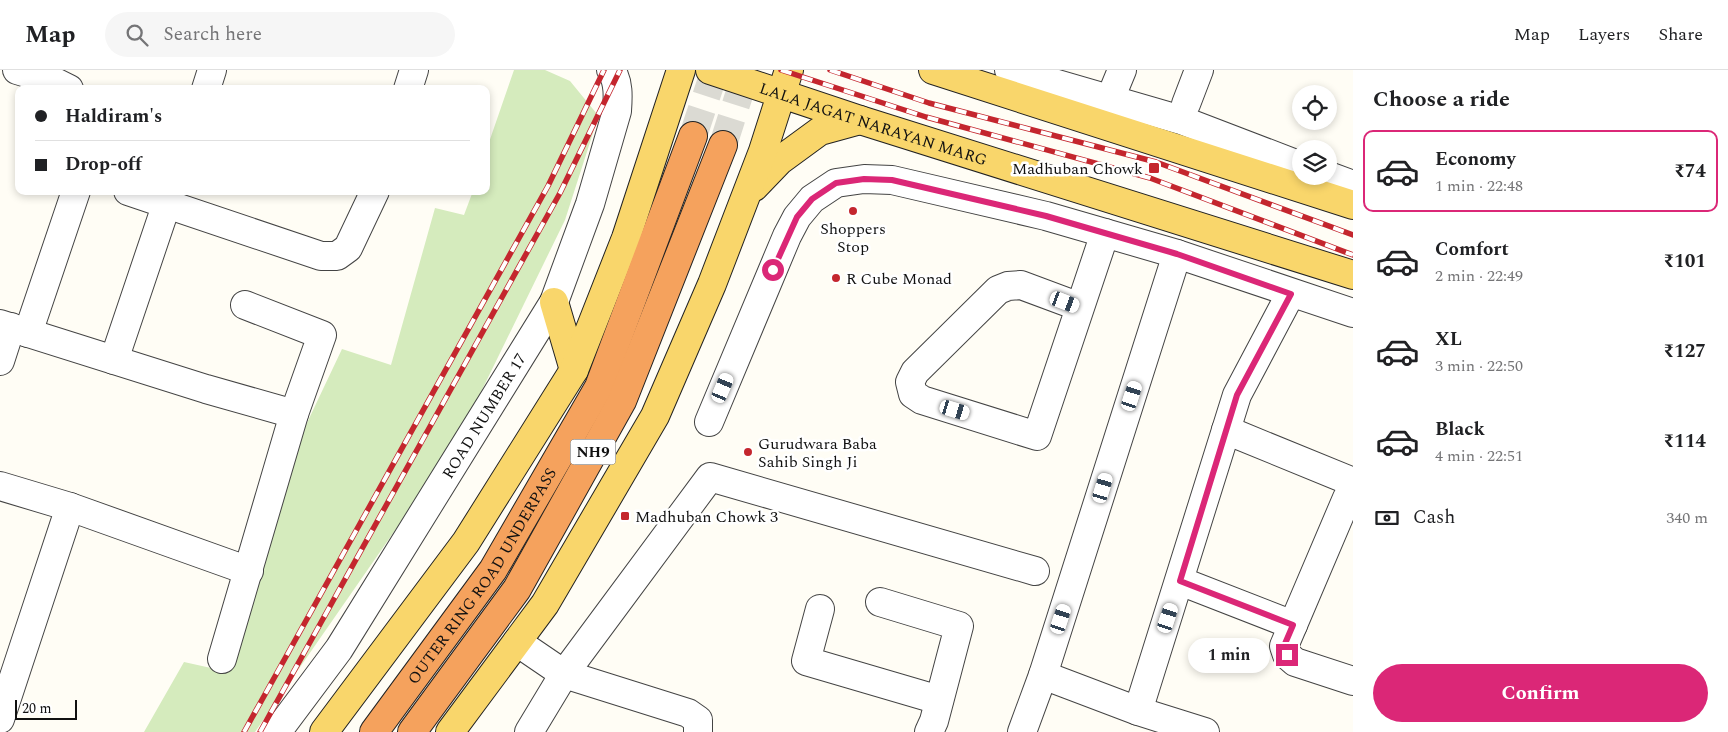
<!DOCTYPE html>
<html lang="en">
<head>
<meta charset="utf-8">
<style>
	body { margin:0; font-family:Spectral,serif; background:#f6f6f6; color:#202124; height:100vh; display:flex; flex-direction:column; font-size:19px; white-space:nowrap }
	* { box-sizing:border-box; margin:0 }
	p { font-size:16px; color:#757577 }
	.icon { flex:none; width:28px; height:28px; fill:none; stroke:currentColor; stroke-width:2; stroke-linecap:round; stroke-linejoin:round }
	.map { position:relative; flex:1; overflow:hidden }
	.sheet { display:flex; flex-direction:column; background:#fff; width:375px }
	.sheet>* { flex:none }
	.top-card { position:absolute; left:15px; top:15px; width:475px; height:110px; border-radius:10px; box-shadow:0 2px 8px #0003; display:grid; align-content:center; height:110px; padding:0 20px; background:#fff }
	.fabs { position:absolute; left:1292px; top:15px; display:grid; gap:10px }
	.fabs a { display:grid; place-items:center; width:45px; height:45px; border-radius:50%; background:#fff; box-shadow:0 2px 8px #0003; font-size:25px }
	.scale { position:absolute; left:15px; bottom:12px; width:62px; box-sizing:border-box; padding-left:5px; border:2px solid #111; border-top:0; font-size:14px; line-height:18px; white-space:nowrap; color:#111; -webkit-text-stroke:4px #fff; paint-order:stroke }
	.end { position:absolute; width:22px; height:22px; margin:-11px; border:6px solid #db2777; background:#fff; box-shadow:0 0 0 2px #fff }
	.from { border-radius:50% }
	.bubble { position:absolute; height:35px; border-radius:18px; background:#fff; box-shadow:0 2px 8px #0003; font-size:16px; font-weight:700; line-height:35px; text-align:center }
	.car { position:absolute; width:15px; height:30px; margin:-15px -8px; border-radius:6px; box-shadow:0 0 4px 1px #0007; background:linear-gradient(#fff 24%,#345 0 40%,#fff 0 76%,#345 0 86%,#fff 0) }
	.top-card b { display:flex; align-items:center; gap:18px; height:48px; font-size:19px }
	.top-card b+b { border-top:1px solid #e0e0e0 }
	.top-card i { width:12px; height:12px; background:#202124 }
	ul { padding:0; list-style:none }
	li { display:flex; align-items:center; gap:15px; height:82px; margin:0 10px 8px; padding:0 10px; border:2px solid transparent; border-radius:10px }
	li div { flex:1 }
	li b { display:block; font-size:19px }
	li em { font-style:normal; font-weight:700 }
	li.current { border-color:#db2777 }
	li>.icon { width:45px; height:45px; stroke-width:1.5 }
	h2 { padding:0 20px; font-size:22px; line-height:60px }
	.pay { display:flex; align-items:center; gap:12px; height:55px; padding:0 20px; font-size:19px }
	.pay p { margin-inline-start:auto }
	.cta { display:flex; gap:10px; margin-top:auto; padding:10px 20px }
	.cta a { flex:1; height:58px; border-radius:30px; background:#db2777; color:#fff; font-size:20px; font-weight:700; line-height:58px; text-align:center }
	header { display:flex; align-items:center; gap:30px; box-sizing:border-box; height:70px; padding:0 25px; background:#fff; border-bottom:1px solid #e0e0e0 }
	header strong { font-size:24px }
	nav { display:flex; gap:28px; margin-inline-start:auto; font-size:18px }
	.search { width:350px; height:45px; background:#f6f6f6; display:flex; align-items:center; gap:12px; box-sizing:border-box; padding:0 18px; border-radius:28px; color:#757577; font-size:19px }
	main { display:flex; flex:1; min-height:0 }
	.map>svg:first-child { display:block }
	.green { fill:#d5ebbd }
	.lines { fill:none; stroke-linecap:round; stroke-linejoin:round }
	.highway-tunnel { stroke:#dbdad3; stroke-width:28; stroke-dasharray:28 14; stroke-linecap:butt }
	.minor-casing { stroke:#444; stroke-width:30 }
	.major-casing { stroke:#222; stroke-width:30 }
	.highway-casing { stroke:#222; stroke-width:30 }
	.minor { stroke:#fff; stroke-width:28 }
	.major { stroke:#f9d66b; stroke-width:28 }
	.highway { stroke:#f5a25d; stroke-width:28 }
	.rail-casing { stroke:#c4262e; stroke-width:5.5 }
	.rail { stroke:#fff; stroke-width:4; stroke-dasharray:11; stroke-linecap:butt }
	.route { stroke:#db2777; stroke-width:6 }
	.poi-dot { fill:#c4262e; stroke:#fff; stroke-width:2 }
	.labels { text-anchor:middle; stroke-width:5; stroke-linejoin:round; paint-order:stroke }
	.shield { fill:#fff; stroke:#585858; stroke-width:1 }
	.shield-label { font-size:15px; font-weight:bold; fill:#111 }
	.street-label { font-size:16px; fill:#111; stroke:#fff }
	.poi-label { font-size:16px; fill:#111; stroke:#fff; text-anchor:start }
</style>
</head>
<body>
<header>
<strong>Map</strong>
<div class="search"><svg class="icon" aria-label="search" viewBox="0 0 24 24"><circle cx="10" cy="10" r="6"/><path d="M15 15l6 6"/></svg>Search here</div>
<nav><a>Map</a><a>Layers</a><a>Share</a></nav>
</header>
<main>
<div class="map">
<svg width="1353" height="662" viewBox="0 0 1353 662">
	<rect width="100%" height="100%" fill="#fffdf5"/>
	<!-- green -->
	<path class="green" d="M514,0h31l25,11 27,33 -4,19 -28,87 -108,221 -202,291h-111l40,-70 45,10 67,-226 46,-97 49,16 44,-157 29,7 9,-24h13v-40z"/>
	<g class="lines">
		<!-- highway-tunnel -->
		<g class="highway-tunnel">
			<path d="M693,66l22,-66"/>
			<path d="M723,75l24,-75"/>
		</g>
		<!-- minor casing -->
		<g class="minor-casing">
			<g id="minor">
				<path d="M17,0l36,11 16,8"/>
				<path d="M1009,0l172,50 120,46"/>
				<path d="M1115,17l7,-17"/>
				<path d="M206,19l6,-19"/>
				<path d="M408,19l6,-19"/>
				<path d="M1186,34l13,-34"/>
				<path d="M1329,106l24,9"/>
				<path d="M128,121l193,65h16l11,-8 27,-57"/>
				<path d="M1080,237l-59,-22 -13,1 -10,4 -83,82 -5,10 3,12 9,6 115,36 68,-203"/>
				<path d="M0,254l206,65 88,25"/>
				<path d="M28,263l48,-142"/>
				<path d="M114,290l57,-169"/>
				<path d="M0,291l11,-34"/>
				<path d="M709,352l78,-186 10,-19 15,-18 24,-16 28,-4 28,1 154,36 131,38 176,59"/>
				<path d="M1226,360l127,52"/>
				<path d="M0,416l70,21 179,64"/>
				<path d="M1353,423l-6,5 -63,148 3,9 8,7 58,19"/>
				<path d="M1180,511l113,44"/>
				<path d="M880,532l79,24 -25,95 -5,11"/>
				<path d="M820,539l-14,52 133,39"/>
				<path d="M517,572l47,32 124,39 10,7v12"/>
				<path d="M222,589l72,-245 28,-79 -77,-30"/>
				<path d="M1043,605l95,36 67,21"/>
				<path d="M1138,641l99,-316 54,-102"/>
				<path d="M0,649l70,-212"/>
				<path id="s1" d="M277,662l62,-83 215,-347 36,-98 27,-93c1,-14 2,-29 -6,-41"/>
				<path d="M529,662l35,-58 146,-197 325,94"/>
				<path d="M1022,662l21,-57 134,-421"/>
			</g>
		</g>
		<!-- major casing -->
		<g class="major-casing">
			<g id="major">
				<path id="s2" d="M710,0l150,50 493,155"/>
				<path d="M933,0l420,135"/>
				<path d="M754,117l25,-26 41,-30 40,-11"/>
				<path d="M554,232l20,68"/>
				<path d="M324,662l142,-190 108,-172 52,-132 55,-168"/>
				<path d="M450,662l95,-128 110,-188 57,-132 51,-133 26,-81"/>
			</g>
		</g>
		<!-- highway casing -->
		<g class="highway-casing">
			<g id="highway">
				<path id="s3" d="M374,662l119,-162 106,-183 94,-251"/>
				<path d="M412,662l105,-143 105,-188 101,-256"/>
			</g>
		</g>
		<!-- minor -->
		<use href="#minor" class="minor"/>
		<!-- major -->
		<use href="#major" class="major"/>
		<!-- highway -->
		<use href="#highway" class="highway"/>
		<!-- rail casing -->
		<g class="rail-casing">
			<g id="rail">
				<path d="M781,0l145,47 224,61 203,77"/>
				<path d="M830,0l99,33 227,59 197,73"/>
				<path d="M244,662l304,-546 56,-116"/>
				<path d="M260,662l300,-539 60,-123"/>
			</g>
		</g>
		<!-- rail -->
		<use href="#rail" class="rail"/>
	</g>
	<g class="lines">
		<!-- route -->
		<path class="route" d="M773,200l24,-53 15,-18 24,-16 28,-4 28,1 154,36 131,38 114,40 -54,101 -57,186 113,44 -9,21 3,9"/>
	</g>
	<!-- markers -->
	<g class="poi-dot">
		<rect x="1148" y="92" width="12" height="12" rx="2.5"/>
		<circle cx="853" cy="141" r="5"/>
		<circle cx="836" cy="208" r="5"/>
		<circle cx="748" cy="382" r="5"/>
		<rect x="620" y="441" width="10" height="10" rx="2.5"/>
	</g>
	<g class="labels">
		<!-- shield labels -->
		<rect class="shield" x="570.5" y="369.5" width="45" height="25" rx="4"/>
		<g class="shield-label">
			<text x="593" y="387">NH9</text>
		</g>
		<!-- street labels -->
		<g class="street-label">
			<text dy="6" stroke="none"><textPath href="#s2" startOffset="172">LALA JAGAT NARAYAN MARG</textPath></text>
			<text dy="6" stroke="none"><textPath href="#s1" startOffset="378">ROAD NUMBER 17</textPath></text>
			<text dy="6" stroke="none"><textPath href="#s3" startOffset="190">OUTER RING ROAD UNDERPASS</textPath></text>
		</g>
		<!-- poi labels -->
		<g class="poi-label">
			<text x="1143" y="104" text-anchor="end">Madhuban Chowk</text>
			<text x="853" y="164" text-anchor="middle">Shoppers<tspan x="853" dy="18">Stop</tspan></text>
			<text x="846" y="214">R Cube Monad</text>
			<text x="758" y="379">Gurudwara Baba<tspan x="758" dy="18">Sahib Singh Ji</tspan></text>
			<text x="635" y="452">Madhuban Chowk 3</text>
		</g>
	</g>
</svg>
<div class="fabs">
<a><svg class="icon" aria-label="locate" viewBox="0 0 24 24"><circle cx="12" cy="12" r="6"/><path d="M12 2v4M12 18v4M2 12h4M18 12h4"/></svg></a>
<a><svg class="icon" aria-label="layers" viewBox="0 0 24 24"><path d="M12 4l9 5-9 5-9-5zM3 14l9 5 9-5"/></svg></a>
</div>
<div class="scale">20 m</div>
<i class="end from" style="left:773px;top:200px"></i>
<i class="end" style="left:1287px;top:585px"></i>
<div class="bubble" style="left:1188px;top:568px;width:82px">1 min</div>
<i class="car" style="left:1065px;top:232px;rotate:111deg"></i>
<i class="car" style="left:723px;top:318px;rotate:23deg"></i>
<i class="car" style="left:1132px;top:326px;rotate:18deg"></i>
<i class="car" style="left:955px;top:340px;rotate:107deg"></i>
<i class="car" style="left:1103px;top:418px;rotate:17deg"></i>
<i class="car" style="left:1168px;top:548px;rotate:18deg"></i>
<i class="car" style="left:1061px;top:549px;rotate:18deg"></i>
<div class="top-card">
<b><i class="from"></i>Haldiram's</b>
<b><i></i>Drop-off</b>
</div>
</div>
<section class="sheet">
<h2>Choose a ride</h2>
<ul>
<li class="current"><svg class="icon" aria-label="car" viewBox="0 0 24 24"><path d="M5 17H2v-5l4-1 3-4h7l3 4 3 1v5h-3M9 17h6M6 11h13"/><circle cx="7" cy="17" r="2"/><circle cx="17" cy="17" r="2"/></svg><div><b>Economy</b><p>1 min · 22:48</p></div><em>₹74</em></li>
<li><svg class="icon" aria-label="car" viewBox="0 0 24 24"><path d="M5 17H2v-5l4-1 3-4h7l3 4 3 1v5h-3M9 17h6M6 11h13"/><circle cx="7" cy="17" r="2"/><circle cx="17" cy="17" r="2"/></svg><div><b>Comfort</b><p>2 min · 22:49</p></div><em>₹101</em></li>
<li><svg class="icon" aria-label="car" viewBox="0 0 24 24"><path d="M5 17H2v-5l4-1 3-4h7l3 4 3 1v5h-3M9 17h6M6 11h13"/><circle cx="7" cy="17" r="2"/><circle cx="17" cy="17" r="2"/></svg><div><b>XL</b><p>3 min · 22:50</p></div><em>₹127</em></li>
<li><svg class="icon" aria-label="car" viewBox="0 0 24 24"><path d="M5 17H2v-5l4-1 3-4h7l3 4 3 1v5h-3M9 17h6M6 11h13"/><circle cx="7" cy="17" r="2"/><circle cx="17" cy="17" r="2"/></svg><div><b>Black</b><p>4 min · 22:51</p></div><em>₹114</em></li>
</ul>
<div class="pay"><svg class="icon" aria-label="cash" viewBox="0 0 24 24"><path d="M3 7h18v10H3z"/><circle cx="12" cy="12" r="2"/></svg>Cash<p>340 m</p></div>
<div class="cta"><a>Confirm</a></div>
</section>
</main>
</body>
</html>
